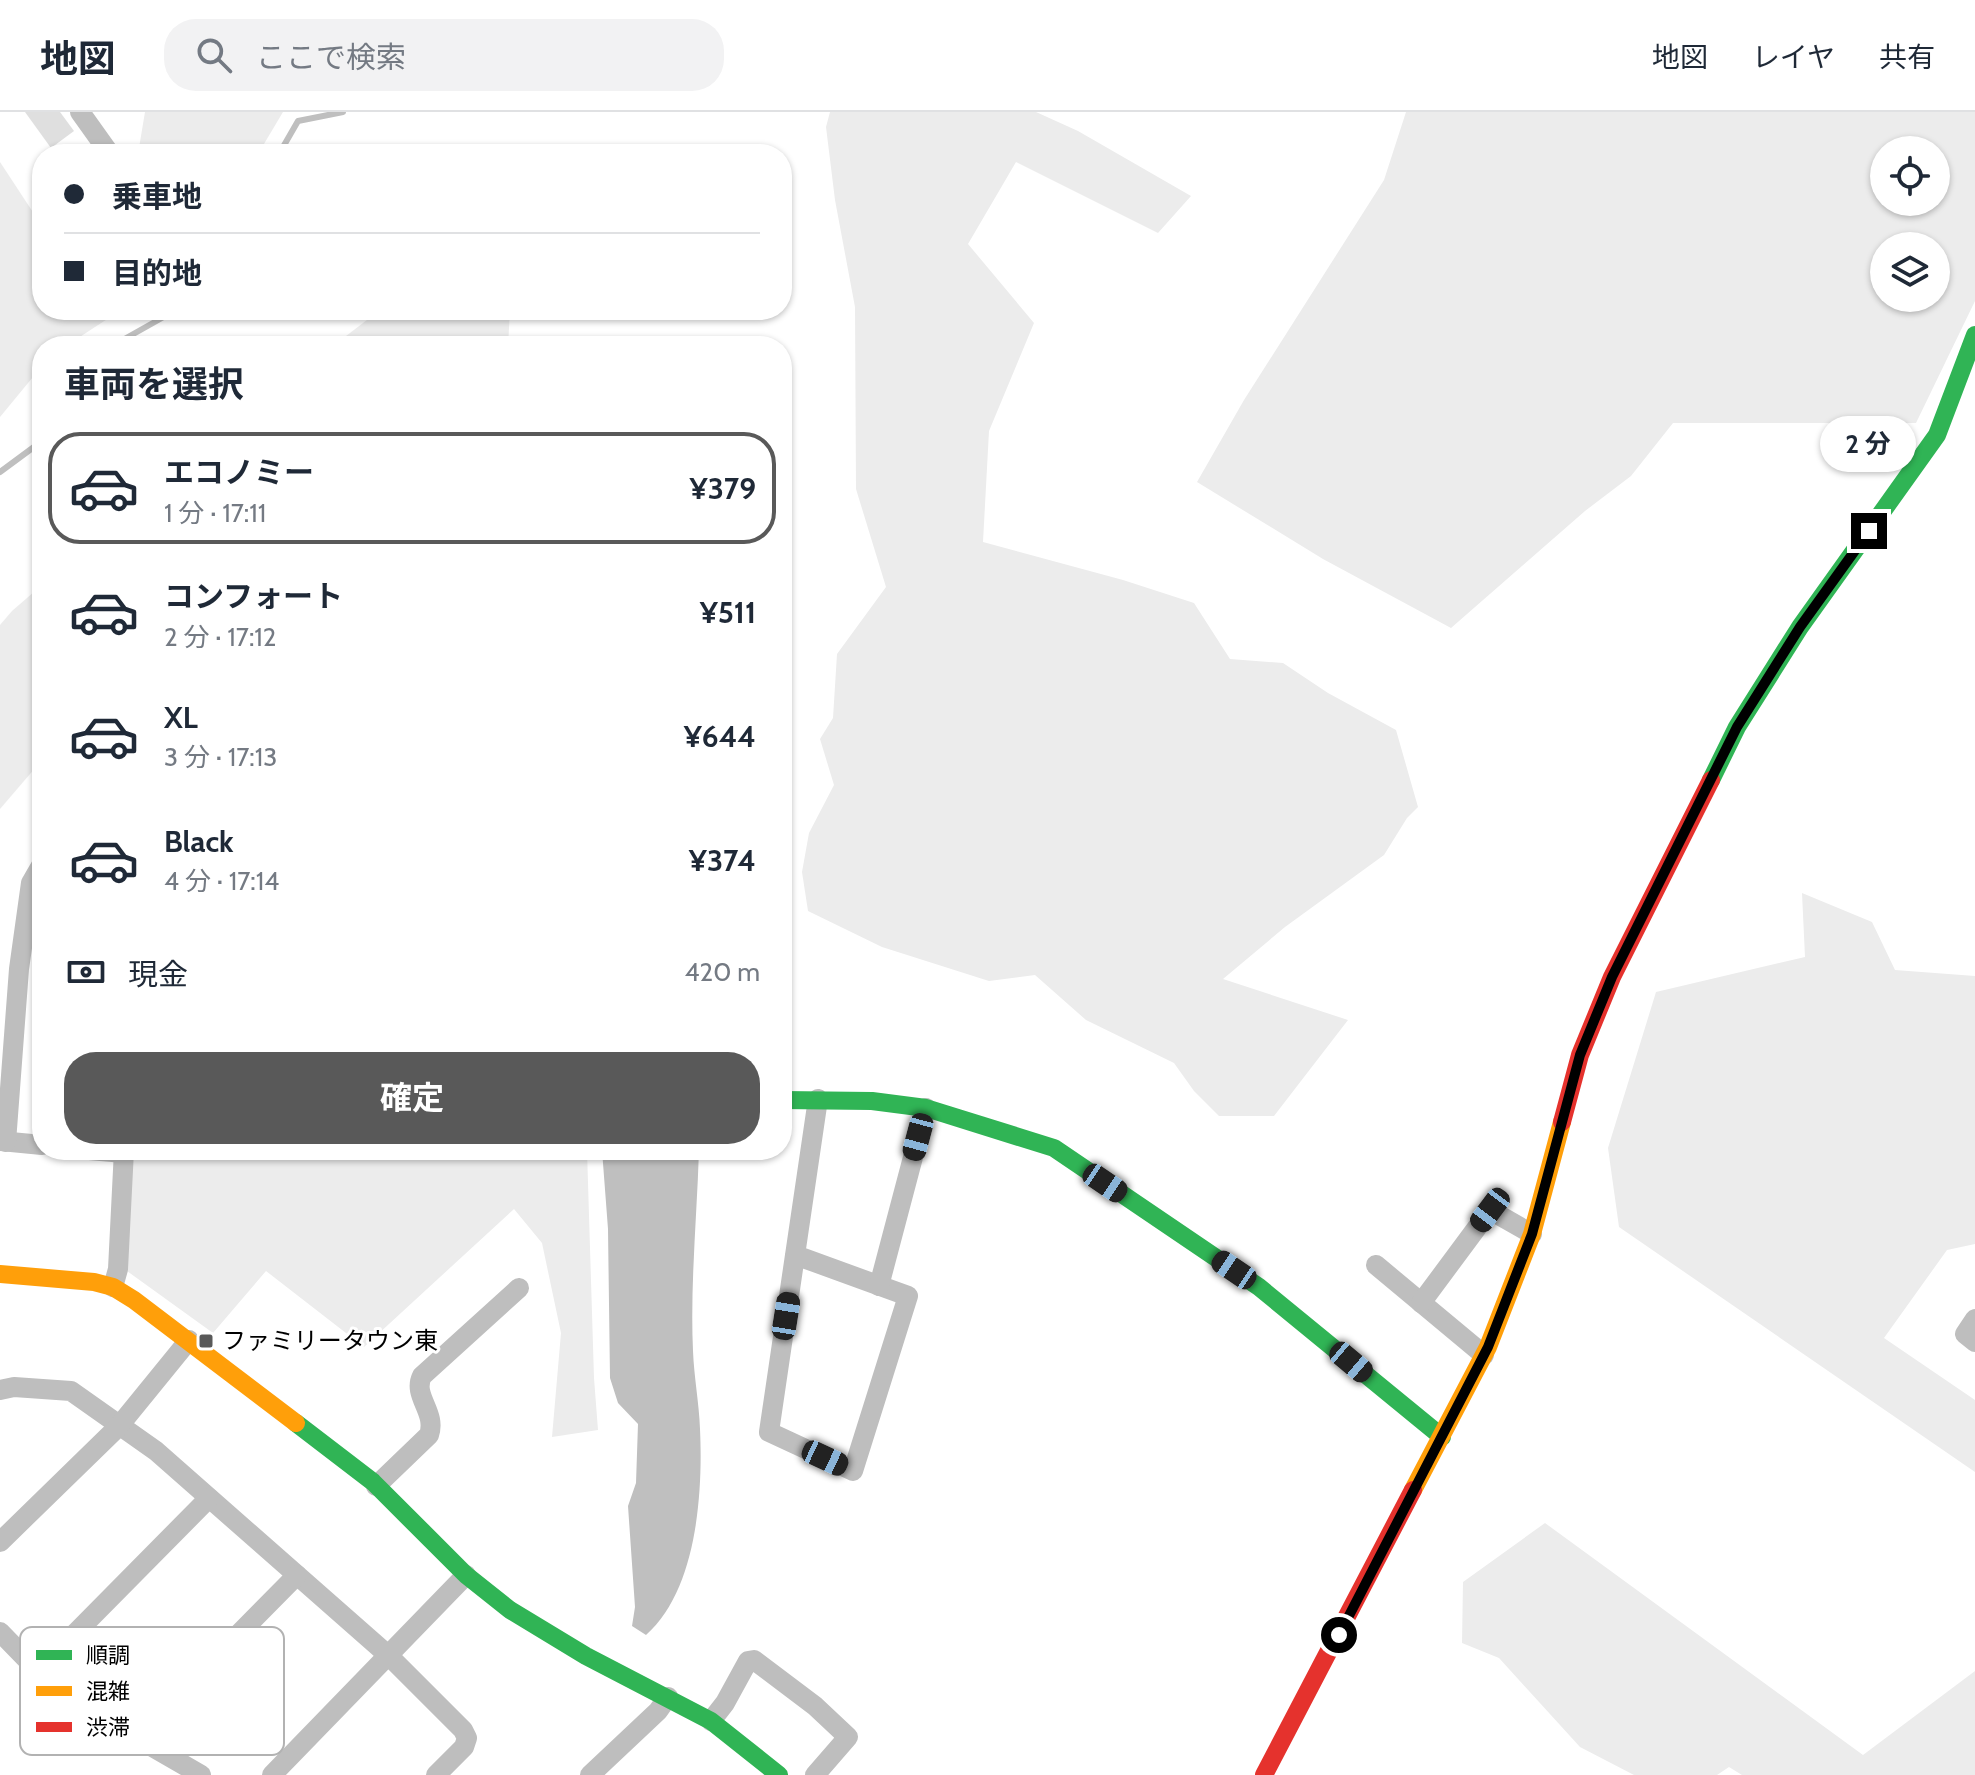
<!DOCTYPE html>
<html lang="ja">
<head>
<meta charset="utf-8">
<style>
	body { margin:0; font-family:Cabin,"Noto Sans JP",sans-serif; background:#f2f2f3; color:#1f2937; height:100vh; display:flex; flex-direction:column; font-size:30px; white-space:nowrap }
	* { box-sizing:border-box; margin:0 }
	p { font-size:26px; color:#747a83 }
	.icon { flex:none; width:44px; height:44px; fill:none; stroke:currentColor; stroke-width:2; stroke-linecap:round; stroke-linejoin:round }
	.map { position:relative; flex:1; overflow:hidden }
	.drawer { position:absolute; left:32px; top:224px; width:760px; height:824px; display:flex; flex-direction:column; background:#fff; border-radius:32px; box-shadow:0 2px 6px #0004 }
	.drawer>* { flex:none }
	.guide { position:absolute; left:32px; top:32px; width:760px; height:176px; border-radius:32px; box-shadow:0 2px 6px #0004; display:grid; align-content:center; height:176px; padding:0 32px; background:#fff }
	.fabs { position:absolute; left:1870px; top:24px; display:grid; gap:16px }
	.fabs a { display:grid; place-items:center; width:80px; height:80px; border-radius:50%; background:#fff; box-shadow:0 2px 6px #0004; font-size:40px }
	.end { position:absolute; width:36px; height:36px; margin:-18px; border:10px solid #000; background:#fff; box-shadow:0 0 0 4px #fff }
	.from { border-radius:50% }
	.bubble { position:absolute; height:56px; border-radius:28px; background:#fff; box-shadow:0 2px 6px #0004; font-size:26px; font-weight:700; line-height:56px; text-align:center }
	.car { position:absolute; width:24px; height:48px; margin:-24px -12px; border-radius:10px; box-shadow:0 0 6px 2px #0007; background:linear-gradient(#222 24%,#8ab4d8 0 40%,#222 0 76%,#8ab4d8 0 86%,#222 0) }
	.guide b { display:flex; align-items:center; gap:28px; height:76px; font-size:30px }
	.guide b+b { border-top:2px solid #e0e1e3 }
	.guide i { width:20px; height:20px; background:#1f2937 }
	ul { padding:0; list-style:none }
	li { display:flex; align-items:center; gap:24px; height:112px; margin:0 16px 12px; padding:0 16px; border:4px solid transparent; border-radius:32px }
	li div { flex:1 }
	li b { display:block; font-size:30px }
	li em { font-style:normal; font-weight:700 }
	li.selected { border-color:#595959 }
	li>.icon { width:72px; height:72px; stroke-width:1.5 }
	h2 { padding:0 32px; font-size:36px; line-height:96px }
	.pay { display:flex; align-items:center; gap:20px; height:88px; padding:0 32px; font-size:30px }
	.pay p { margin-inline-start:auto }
	.cta { display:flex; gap:16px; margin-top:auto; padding:16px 32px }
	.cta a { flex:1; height:92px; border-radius:32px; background:#595959; color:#fff; font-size:32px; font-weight:700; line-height:92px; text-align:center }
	header { display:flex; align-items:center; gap:48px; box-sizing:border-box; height:112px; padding:0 40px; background:#fff; border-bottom:2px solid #e0e1e3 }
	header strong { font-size:38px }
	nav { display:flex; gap:44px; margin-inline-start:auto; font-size:28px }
	.search { width:560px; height:72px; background:#f2f2f3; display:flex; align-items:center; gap:20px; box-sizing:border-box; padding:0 28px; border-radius:32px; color:#747a83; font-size:30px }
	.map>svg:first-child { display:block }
	.green { fill:#ececec; fill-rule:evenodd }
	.water { fill:#bfbfbf }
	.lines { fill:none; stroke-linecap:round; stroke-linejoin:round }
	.stream { stroke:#bfbfbf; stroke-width:6 }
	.building { fill:#dfdfdf }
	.street { stroke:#bebebe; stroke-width:20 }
	.fast { stroke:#30b455; stroke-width:18 }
	.slow { stroke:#ff9f0a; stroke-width:18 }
	.jam { stroke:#e5322d; stroke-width:18 }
	.route { stroke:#000; stroke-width:10 }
	.poi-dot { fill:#595959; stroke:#fff; stroke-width:3 }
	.labels { text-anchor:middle; stroke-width:6; stroke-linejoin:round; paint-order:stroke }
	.poi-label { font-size:24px; fill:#000; stroke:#fff; text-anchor:start }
	.key { fill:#fff; stroke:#b2b2b2; stroke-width:2 }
	.key-label { font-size:22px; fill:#000 }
</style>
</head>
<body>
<header>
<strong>地図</strong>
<div class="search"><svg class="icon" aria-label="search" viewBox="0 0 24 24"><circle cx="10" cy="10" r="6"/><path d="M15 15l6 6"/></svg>ここで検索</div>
<nav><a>地図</a><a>レイヤ</a><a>共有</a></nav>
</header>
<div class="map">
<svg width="1975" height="1663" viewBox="0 0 1975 1663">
	<rect width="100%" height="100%" fill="#fff"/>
	<!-- green -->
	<g class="green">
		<path d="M145,0h138l-25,42h-120z"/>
		<path d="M830,0h206l42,19 113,65 -33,37 -142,-71 -48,82 66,79 -45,108 -6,111 140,38 71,23 36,56 53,4 45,30 68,37 22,77 -11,11 -23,37 -99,72 -62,52 125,41 -74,96h-55l-25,-25 -20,-28 -88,-43 -51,-45 -46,6 -107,-34 -74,-36 -6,-39 7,-39 25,-48 -14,-46 13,-21 4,-64 49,-67 -30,-98 -1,-182 -20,-107 -9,-73z"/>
		<path d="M1406,0h569v189l-59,122h-243l-42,53 -46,35 -134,117 -128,-69 -126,-77 47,-82 140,-220zM1884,38h52v52h-52zM1936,134v52h-52v-52z"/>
		<path d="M0,50l42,64v84h79l-55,36h-24v20l-42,51z"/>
		<path d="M380,198h130l-2,36h-175z"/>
		<path d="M42,473v175l-42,49v-184l12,-14z"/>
		<path d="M1802,781l70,29 23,48 80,6v268l-28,6 -63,88 91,62v72l-356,-245 -11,-79 48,-156 149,-35z"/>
		<path d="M132,1038h455l7,228 4,52 -46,7 9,-104 -19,-90 -28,-34 -150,138 -98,-76 -53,62 -86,-62z"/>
		<path d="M1545,1411l318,232 112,-84v104h-233l-13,-8 -12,8h-83l-54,-28 -81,-89 -37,-15 1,-61z"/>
	</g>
	<!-- water -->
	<path class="water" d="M602,1038h97c-2,65 -9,136 -6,201 1,26 6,52 7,78 3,64 -3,161 -54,206l-14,-9 3,-19 -7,-101 8,-23 2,-59 -20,-21 -8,-25 -2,-149z"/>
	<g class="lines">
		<!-- stream -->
		<g class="stream">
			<path d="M279,42l19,-33 45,-9"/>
			<path d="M112,234l64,-36"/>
			<path d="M0,360l42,-31"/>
		</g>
	</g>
	<!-- building -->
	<path class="building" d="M25,0h35l14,19 -23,17z"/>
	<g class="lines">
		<!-- street -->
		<g class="street">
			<path d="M80,0l30,42"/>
			<path d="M615,234h6"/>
			<path d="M0,1029l42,4"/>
			<path d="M6,1030l13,-173 12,-86 11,-19"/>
			<path d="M89,1038l35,3"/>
			<path d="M795,1143l113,41 -55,175 -84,-39 49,-333"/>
			<path d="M1376,1153l108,90"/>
			<path d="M879,1174l47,-178"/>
			<path d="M113,1175l5,-18 6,-119"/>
			<path d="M1421,1191l69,-93 42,24"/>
			<path d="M1975,1207l-10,15 10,8"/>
			<path d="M0,1278l14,-3 57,4 85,60 233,205 74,74 4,8 -3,9 -28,28"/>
			<path d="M376,1374l53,-51c8,-23 -17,-39 -7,-59l97,-88"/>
			<path d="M0,1430l119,-116 70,-86"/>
			<path d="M0,1520l38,39 106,71 57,33"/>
			<path d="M38,1559l171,-173"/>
			<path d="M711,1609l14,-18 23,-42 6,-1 61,46 33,31 -33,38"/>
			<path d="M137,1625l160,-162"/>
			<path d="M272,1663l194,-200"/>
			<path d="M590,1663l68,-64 10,-14"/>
		</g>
		<!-- fast -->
		<g class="fast">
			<path d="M1711,668l26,-53 63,-100 137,-192 38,-100"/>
			<path d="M782,988l90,1 54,7 128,40 205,139 183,150"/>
			<path d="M296,1311l77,59 93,93 44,35 76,46 125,65 68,54"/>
		</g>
		<!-- slow -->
		<g class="slow">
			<path d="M0,1162l94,8 19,5 21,13 162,123"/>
			<path d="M1413,1378l75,-143 44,-113 30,-112"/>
		</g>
		<!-- jam -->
		<g class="jam">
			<path d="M1562,1010l18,-67 32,-78 99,-197"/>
			<path d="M1264,1663l149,-285"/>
		</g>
	</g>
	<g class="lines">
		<!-- route -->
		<path class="route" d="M1339,1523l149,-288 44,-113 48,-179 32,-78 125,-250 63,-100 69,-96"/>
	</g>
	<!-- markers -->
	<rect class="poi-dot" x="198" y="1221" width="16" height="16" rx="4"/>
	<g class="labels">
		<!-- poi labels -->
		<g class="poi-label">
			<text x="222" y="1237">ファミリータウン東</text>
		</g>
	</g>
	<!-- legend -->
	<rect x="20" y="1515" width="264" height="128" rx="12" class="key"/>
	<rect x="36" y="1538" width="36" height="10" fill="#30b455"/>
	<rect x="36" y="1574" width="36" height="10" fill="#ff9f0a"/>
	<rect x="36" y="1610" width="36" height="10" fill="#e5322d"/>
	<g class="key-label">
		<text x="86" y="1551">順調</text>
		<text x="86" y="1587">混雑</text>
		<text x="86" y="1623">渋滞</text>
	</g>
</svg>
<div class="fabs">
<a><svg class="icon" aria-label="locate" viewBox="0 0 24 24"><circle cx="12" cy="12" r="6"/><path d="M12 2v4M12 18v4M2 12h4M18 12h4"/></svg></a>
<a><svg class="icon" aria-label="layers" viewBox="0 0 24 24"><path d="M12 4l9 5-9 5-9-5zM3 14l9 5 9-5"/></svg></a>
</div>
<i class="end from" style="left:1339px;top:1523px"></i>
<i class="end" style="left:1869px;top:419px"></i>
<div class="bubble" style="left:1820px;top:304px;width:96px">2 分</div>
<i class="car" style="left:918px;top:1025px;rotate:195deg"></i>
<i class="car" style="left:1105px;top:1071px;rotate:124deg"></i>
<i class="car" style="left:1490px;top:1098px;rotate:217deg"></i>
<i class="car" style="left:1234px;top:1158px;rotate:304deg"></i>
<i class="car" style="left:786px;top:1204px;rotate:9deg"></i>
<i class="car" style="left:1351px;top:1250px;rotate:130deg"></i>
<i class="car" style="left:825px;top:1346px;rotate:115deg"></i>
<div class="guide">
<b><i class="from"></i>乗車地</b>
<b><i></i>目的地</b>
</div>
<section class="drawer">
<h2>車両を選択</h2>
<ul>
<li class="selected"><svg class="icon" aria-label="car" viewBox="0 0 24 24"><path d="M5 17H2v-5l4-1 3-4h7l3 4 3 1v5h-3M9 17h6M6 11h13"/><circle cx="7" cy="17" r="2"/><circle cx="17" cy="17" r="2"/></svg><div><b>エコノミー</b><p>1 分 · 17:11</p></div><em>¥379</em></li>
<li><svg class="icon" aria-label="car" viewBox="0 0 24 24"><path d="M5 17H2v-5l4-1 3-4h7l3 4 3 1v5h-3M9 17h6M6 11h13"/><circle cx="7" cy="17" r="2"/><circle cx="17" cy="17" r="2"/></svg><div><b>コンフォート</b><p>2 分 · 17:12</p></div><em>¥511</em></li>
<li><svg class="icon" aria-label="car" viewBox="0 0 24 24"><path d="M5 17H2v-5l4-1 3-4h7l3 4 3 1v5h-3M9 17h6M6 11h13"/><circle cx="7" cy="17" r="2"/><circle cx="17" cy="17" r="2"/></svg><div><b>XL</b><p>3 分 · 17:13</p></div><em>¥644</em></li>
<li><svg class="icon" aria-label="car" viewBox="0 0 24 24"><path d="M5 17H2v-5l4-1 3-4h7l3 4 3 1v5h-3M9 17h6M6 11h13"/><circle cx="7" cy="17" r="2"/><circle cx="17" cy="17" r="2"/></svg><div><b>Black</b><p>4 分 · 17:14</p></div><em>¥374</em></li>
</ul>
<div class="pay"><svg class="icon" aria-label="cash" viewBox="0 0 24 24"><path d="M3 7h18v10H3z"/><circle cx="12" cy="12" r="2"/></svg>現金<p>420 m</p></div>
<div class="cta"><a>確定</a></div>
</section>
</div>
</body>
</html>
